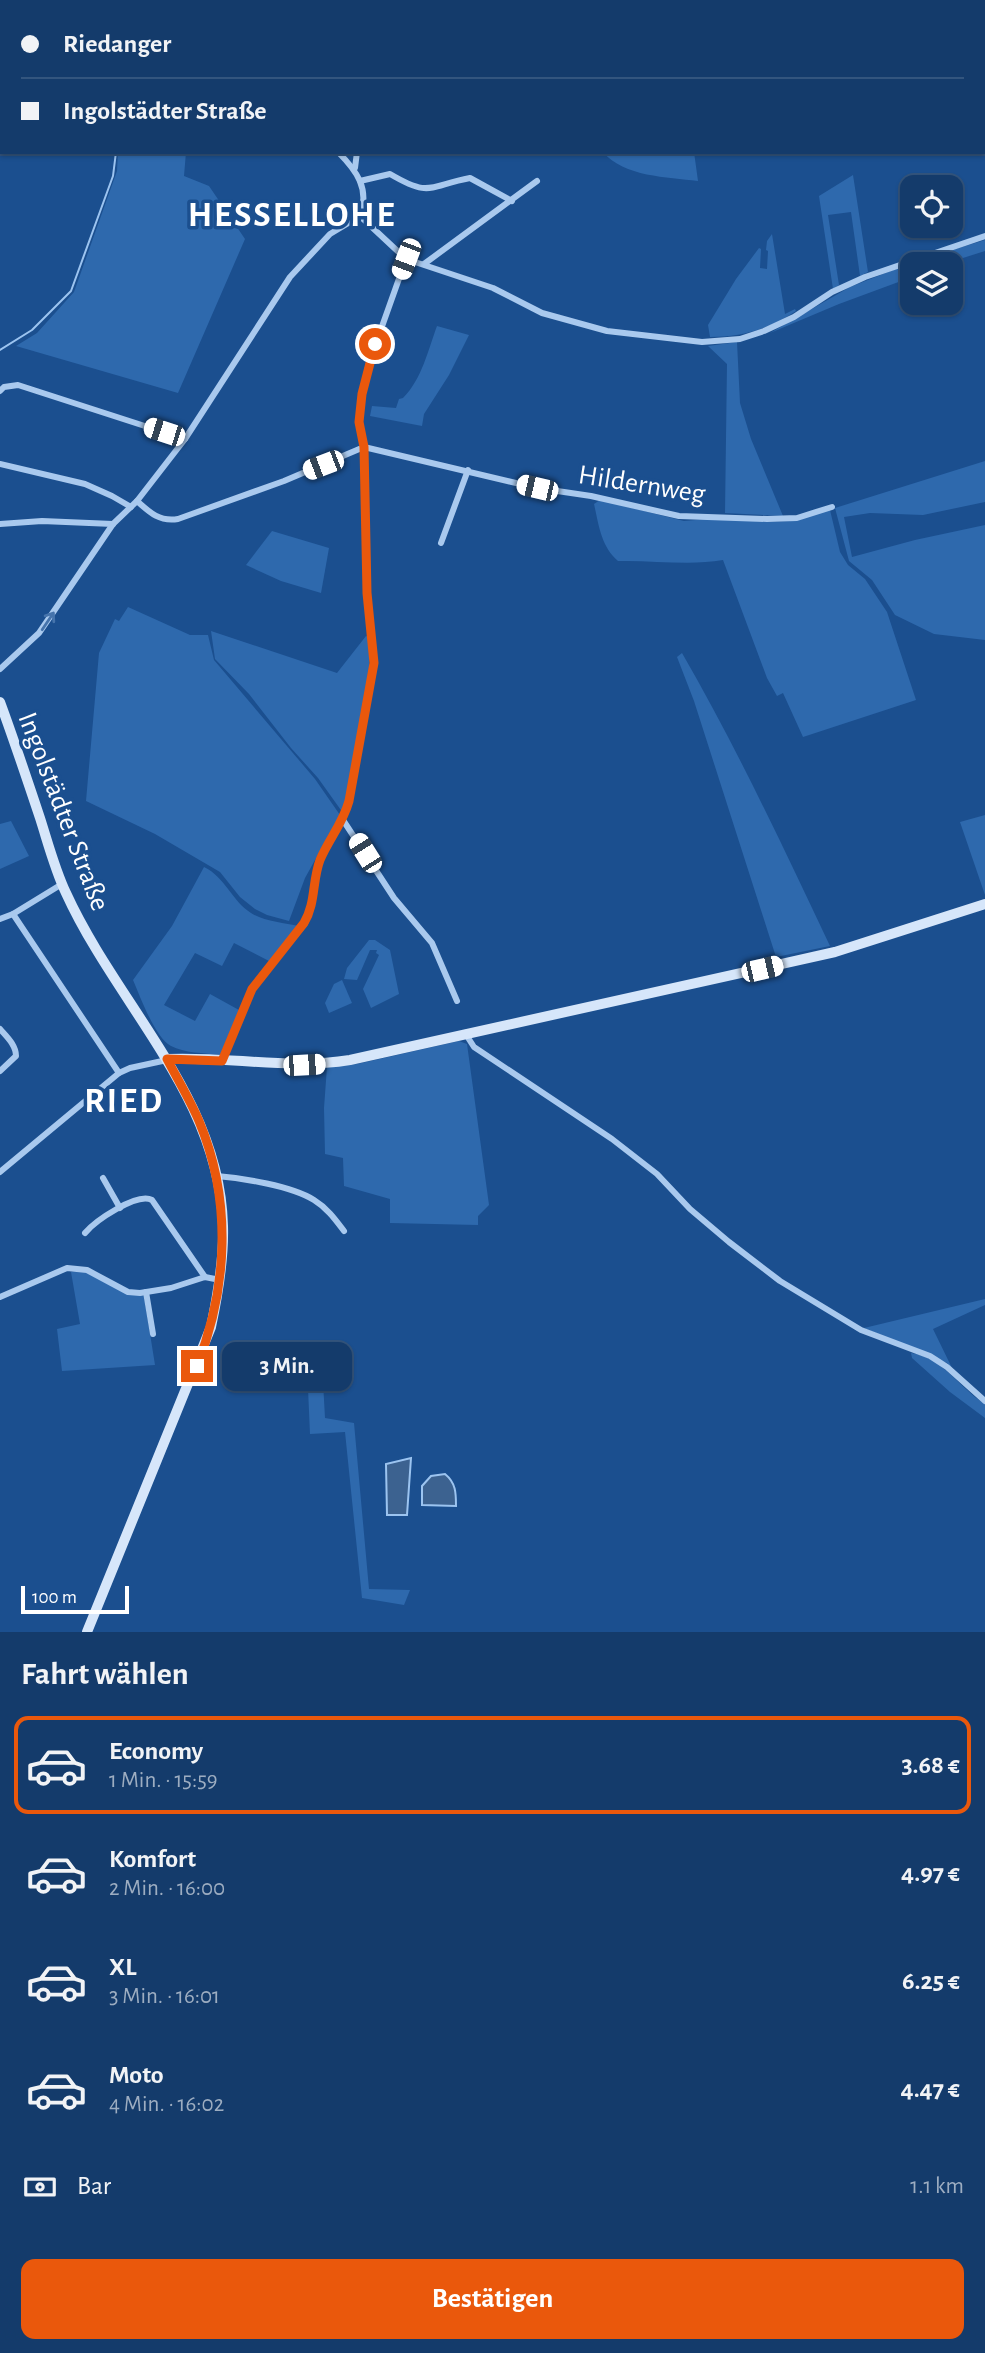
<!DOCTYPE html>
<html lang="de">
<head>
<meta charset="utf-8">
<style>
	body { margin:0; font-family:"Alegreya Sans",sans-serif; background:#1d4271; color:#f1f3f6; height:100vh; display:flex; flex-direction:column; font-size:26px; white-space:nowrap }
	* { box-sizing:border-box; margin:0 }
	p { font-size:23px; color:#9dadc1 }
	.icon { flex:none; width:38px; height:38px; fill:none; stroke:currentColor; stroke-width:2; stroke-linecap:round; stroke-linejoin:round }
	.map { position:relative; height:1632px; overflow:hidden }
	.side { display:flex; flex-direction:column; background:#143b6b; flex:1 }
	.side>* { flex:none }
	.top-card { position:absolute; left:0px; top:0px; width:985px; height:154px; box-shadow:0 2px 5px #0004,0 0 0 2px #33557e; display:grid; align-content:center; height:154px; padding:0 21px; background:#143b6b }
	.controls { position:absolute; left:900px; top:175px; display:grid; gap:14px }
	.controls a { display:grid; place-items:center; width:63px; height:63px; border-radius:14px; background:#143b6b; box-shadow:0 2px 5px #0004,0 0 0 2px #33557e; font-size:35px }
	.scale { position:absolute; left:21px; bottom:18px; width:108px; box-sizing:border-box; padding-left:7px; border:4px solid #fff; border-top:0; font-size:19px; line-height:24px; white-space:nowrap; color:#fff; -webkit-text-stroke:5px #1b4f8f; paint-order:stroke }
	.end { position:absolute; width:32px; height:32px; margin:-16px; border:9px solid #ea580c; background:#fff; box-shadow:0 0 0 4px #fff }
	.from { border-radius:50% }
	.bubble { position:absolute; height:49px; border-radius:14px; background:#143b6b; box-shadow:0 2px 5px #0004,0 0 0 2px #33557e; font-size:23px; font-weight:700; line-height:49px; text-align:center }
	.car { position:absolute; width:21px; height:42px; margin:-21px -10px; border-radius:9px; box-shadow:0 0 5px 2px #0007; background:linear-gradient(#fff 24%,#345 0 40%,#fff 0 76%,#345 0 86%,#fff 0) }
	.top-card b { display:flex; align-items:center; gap:24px; height:66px; font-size:26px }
	.top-card b+b { border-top:2px solid #33557e }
	.top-card i { width:18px; height:18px; background:#f1f3f6 }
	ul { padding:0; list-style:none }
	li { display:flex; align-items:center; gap:21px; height:98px; margin:0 14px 10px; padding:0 7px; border:4px solid transparent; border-radius:14px }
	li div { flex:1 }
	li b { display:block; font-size:26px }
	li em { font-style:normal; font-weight:700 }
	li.current { border-color:#ea580c }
	li>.icon { width:63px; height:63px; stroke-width:1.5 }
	h2 { padding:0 21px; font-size:32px; line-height:84px }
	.pay { display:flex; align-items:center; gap:18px; height:77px; padding:0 21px; font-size:26px }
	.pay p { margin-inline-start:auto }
	.primary-button { display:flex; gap:14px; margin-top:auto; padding:14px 21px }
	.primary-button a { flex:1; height:80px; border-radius:14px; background:#ea580c; color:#fff; font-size:28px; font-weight:700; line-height:80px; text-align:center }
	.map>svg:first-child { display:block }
	.green { fill:#2e69ad }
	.water { fill:#3c6290; stroke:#9cc4f0; stroke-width:2 }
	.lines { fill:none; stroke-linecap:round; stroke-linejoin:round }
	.stream { stroke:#9cc4f0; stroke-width:2 }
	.street { stroke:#a9c9ee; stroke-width:6 }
	.secondary { stroke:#d6e6fa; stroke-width:10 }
	.oneway { stroke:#4674ac }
	.route { stroke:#ea580c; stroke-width:9 }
	.labels { text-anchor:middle; stroke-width:7; stroke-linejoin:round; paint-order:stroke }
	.street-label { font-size:28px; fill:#fff; stroke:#1b4f8f }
	.district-label { font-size:35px; font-weight:bold; letter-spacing:2px; fill:#fff; stroke:#1b4f8f }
</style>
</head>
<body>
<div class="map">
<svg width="985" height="1632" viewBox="0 0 985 1632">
	<rect width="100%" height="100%" fill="#1b4f8f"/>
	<!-- green -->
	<g class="green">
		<path d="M118,152h68l-2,24 25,10 36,53 -67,154 -162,-47 21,-13 37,-41 43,-121z"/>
		<path d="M603,152h91l4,29c-31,-4 -74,-4 -95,-29z"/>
		<path d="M853,175l15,97 -8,4 -9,-64 -23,3 11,70 -6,4 -14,-93z"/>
		<path d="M772,234l13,80 10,-5 1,2c-26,18 -54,26 -86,26l-2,-12 28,-46 23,-31 2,1 -1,19 7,1 1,-18 -2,-1 1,-9z"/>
		<path d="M985,240v11l-41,13h-32v13l-73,27 -69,29 80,-46 66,-26z"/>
		<path d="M437,326l32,9 -20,40 -25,39 -2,12 -52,-10 2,-10 24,2 3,-9 4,-1c19,-19 25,-48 34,-72z"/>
		<path d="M737,342l3,61 11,36 32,77 -58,-3 2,-149 -19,-18z"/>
		<path d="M985,461v41l-62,13 -53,-2 -26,4 8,40 63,-17 70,-15v115l-51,-6 -39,-19 -23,-35 -23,-19 -14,-53z"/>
		<path d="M600,500l84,21 35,-3 49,4 23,-1 39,-11 10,42 8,13 17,14 22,33 29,88 -113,37 -20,-44 -6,3 -10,-18 -44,-118c-34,6 -70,0 -105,1 -17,-15 -19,-35 -24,-57z"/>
		<path d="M272,531l57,17 -8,45 -40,-12 -35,-16z"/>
		<path d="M128,607l62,28h18l6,25 101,119 25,36 -35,63 -16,43 -22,-6 -12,-6 -15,-12 -20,-25 -65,-38 -69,-33 13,-148 16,-34 4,2z"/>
		<path d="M211,631l126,42 29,-37 4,2 -1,38 -26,137 -25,-35 -27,-30 -42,-54 -34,-35z"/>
		<path d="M682,653c55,95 101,194 148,293l-54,11 -82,-256 -17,-44z"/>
		<path d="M985,815v80l-25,-73z"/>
		<path d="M11,821l18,35 -29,13v-45z"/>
		<path d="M204,867c21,10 28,34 47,46 13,8 33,10 48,13l-30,35 -35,-18 -12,23 -27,-13 -31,52 31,16 15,-27 29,16 -19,45c-16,-2 -36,-2 -49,-9 -16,-8 -31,-50 -38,-66l39,-54z"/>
		<path d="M369,940h6l15,10 9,44 -28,14 -8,-19 16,-34 -3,-2 1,-3h-7l-13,30 -13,-1 3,-11z"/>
		<path d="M342,980l10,23 -23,10 -4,-10 9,-19z"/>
		<path d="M459,1041l8,3 22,161 -11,11v9l-88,-2v-24l-46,-13 -1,-28 -18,-4 -1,-46 3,-41 30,-3z"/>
		<path d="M83,1271l61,25 11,69 -93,6 -5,-42 23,-5 -9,-52z"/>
		<path d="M985,1299v6l-52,24 19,39 -5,-5 -83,-35z"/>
		<path d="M306,1343l15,2 4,73 29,5 15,166 41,1 -6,15 -42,-7 -17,-166 -35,2z"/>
		<path d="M911,1353c32,4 48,35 74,51v14l-35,-26 -38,-34z"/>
	</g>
	<!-- water -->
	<g class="water">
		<path d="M411,1458l-4,57h-20l-1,-51z"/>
		<path d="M445,1474c11,9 11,19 11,32l-34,-1v-19l9,-10z"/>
	</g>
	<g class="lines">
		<!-- stream -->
		<g class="stream">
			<path d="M124,2v-2"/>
			<path d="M0,350l32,-20 39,-39 42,-115 3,-24"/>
		</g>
		<!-- street -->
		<g class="street">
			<path d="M199,0l1,2"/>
			<path d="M359,2v-2"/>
			<path d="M355,168l2,-16"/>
			<path d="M360,181l30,-7c41,24 38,12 80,4l42,23"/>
			<path d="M360,216l46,43 87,29 49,25 65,18 95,11 38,-3 24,-8 30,-14 38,-25 33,-15 120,-41"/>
			<path d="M424,264l113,-83"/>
			<path d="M0,391l4,-4 14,-2 167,54"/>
			<path d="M364,447l173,41 54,8 88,20 88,3 30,-1 35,-11"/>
			<path d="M0,464l85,20 27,12 19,11"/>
			<path d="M137,501c13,12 23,21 41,18l106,-38 80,-34"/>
			<path d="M0,524l42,-3 71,3"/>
			<path d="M441,543l27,-73"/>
			<path d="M0,669l39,-36 74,-109 24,-23 48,-62 105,-162 40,-43 30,-18c10,-27 -3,-45 -22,-64"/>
			<path d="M343,820l51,78 38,45 25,58"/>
			<path d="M13,914l106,159"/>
			<path d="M0,919l13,-5 49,-30"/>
			<path d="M0,1029c7,8 16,16 16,27l-16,15"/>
			<path d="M465,1033l9,14 138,92 45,35 33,35 39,33 51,39 81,49 69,26 17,11 38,34"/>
			<path d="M222,1061l30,-72 53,-66c11,-20 7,-42 15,-63 9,-21 23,-37 29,-59l25,-139 -7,-69 -3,-146 -5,-25 3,-28 7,-31 37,-104"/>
			<path d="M0,1172l119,-99 11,-5 37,-8"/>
			<path d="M217,1176c25,2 75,10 97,24 13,8 21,19 30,31"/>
			<path d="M103,1178l17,30"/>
			<path d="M85,1233c10,-12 52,-41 67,-33l53,77"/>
			<path d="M146,1292l7,42"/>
			<path d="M0,1297l67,-29 20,2 41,22 12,1 31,-5 34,-11 15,3"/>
		</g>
		<!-- secondary -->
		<g class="secondary">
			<path d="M0,702c14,38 27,77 40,116 8,25 15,52 26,75 51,112 154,204 157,333 1,34 -5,68 -12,101l-124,305"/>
			<path d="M167,1059c61,-3 121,11 183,1l485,-108 150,-48"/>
		</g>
	</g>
	<!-- one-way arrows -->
	<defs><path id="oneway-shaft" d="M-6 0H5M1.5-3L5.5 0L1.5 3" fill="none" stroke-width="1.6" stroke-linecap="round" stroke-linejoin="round" transform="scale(1.75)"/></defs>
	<use class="oneway" href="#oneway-shaft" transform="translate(48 621) rotate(-56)"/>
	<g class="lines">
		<!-- route -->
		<path class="route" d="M197,1366c31,-79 35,-166 2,-245 -9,-21 -21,-41 -32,-62l55,2 30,-72 52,-66c12,-20 8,-42 16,-63 9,-21 23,-37 29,-59l25,-138 -7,-70 -3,-146 -5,-25 3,-28 13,-50"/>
	</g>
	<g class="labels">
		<!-- street labels -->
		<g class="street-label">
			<text transform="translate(642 483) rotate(9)" y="10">Hildernweg</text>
			<text transform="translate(65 811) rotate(69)" y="10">Ingolstädter Straße</text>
		</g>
		<!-- district labels -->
		<g class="district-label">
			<text x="292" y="226">HESSELLOHE</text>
			<text x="124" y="1112">RIED</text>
		</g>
	</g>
</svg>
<div class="controls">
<a><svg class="icon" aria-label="locate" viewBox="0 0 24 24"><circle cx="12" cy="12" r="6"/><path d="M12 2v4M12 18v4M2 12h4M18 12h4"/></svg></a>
<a><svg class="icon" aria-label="layers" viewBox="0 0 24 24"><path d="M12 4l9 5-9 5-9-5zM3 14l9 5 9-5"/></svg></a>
</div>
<div class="scale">100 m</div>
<i class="end from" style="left:375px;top:344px"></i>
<i class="end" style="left:197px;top:1366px"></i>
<div class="bubble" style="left:222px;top:1342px;width:130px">3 Min.</div>
<i class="car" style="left:406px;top:259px;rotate:201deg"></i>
<i class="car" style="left:164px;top:432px;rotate:288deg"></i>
<i class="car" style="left:323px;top:465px;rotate:249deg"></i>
<i class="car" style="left:537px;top:488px;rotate:283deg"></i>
<i class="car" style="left:365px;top:853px;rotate:328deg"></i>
<i class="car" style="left:762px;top:969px;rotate:77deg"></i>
<i class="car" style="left:304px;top:1065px;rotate:87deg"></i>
<div class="top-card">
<b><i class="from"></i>Riedanger</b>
<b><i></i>Ingolstädter Straße</b>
</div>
</div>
<section class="side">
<h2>Fahrt wählen</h2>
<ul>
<li class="current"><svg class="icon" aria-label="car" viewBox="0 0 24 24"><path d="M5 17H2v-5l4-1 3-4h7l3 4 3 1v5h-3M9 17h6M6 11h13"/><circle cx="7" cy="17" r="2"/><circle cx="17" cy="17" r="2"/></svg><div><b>Economy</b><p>1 Min. · 15:59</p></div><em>3.68 €</em></li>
<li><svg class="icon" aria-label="car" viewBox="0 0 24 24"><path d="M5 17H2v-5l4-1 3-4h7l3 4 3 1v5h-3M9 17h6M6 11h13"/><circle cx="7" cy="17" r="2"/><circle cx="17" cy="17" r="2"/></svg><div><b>Komfort</b><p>2 Min. · 16:00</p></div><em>4.97 €</em></li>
<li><svg class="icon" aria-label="car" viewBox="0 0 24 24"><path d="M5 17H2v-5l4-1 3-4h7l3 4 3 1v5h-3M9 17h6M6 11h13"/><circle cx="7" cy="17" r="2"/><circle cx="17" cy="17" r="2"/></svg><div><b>XL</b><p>3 Min. · 16:01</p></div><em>6.25 €</em></li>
<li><svg class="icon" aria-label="car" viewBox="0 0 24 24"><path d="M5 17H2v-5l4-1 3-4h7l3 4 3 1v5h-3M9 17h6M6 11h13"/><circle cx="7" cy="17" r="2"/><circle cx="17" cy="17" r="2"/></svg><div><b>Moto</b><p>4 Min. · 16:02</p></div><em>4.47 €</em></li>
</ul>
<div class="pay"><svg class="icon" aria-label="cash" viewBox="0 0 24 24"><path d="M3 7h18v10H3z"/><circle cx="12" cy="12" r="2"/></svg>Bar<p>1.1 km</p></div>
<div class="primary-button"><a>Bestätigen</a></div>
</section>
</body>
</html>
